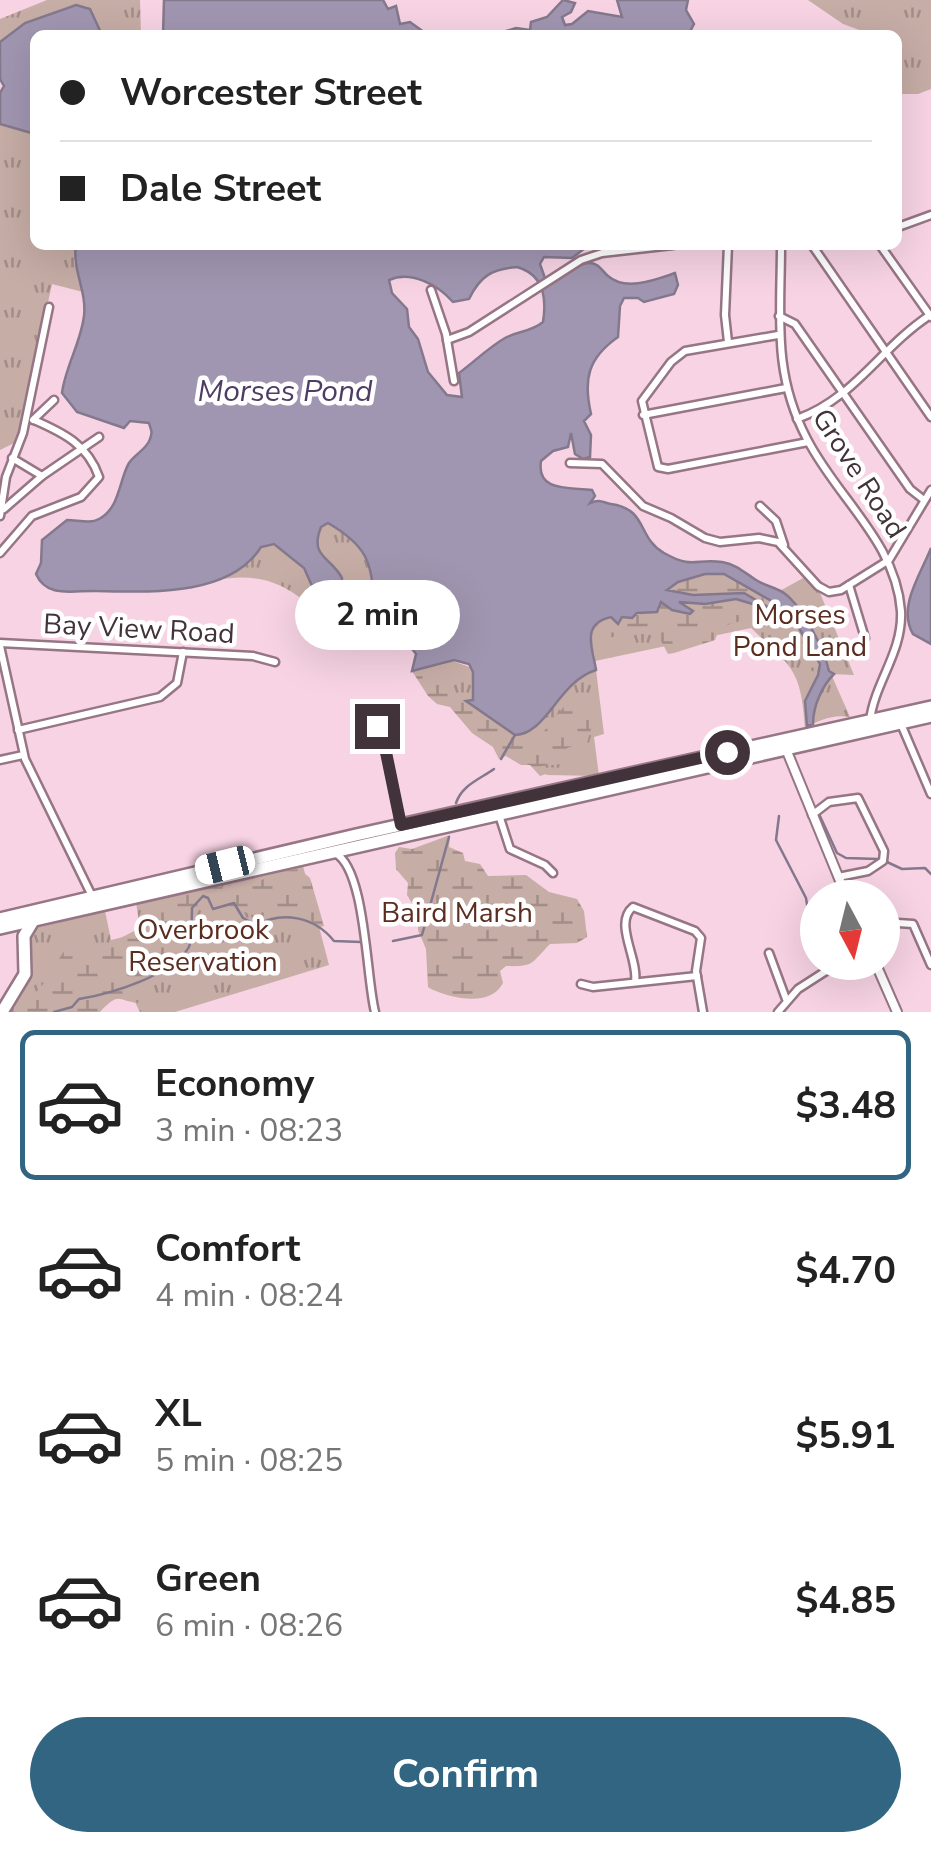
<!DOCTYPE html>
<html lang="en">
<head>
<meta charset="utf-8">
<style>
	body { margin:0; font-family:"Nunito Sans",sans-serif; background:#f6f6f6; color:#222; height:100vh; display:flex; flex-direction:column; font-size:38px; white-space:nowrap }
	* { box-sizing:border-box; margin:0 }
	p { font-size:32px; color:#767676 }
	.icon { flex:none; width:55px; height:55px; fill:none; stroke:currentColor; stroke-width:2; stroke-linecap:round; stroke-linejoin:round }
	.map { position:relative; height:1012px; overflow:hidden }
	.sheet { display:flex; flex-direction:column; background:#fff; flex:1 }
	.sheet>* { flex:none }
	.guide { position:absolute; left:30px; top:30px; width:872px; height:220px; border-radius:15px; box-shadow:0 10px 40px #0002; display:grid; align-content:center; height:220px; padding:0 30px; background:#fff }
	.needle { width:65px; rotate:173deg }
	.controls { position:absolute; left:800px; top:880px; display:grid; gap:20px }
	.controls a { display:grid; place-items:center; width:100px; height:100px; border-radius:50%; background:#fff; box-shadow:0 10px 40px #0002; font-size:50px }
	.end { position:absolute; width:45px; height:45px; margin:-22px; border:12px solid #42333a; background:#fff; box-shadow:0 0 0 5px #fff }
	.from { border-radius:50% }
	.bubble { position:absolute; height:70px; border-radius:35px; background:#fff; box-shadow:0 10px 40px #0002; font-size:32px; font-weight:700; line-height:70px; text-align:center }
	.car { position:absolute; width:30px; height:60px; margin:-30px -15px; border-radius:12px; box-shadow:0 0 8px 2px #0007; background:linear-gradient(#fff 24%,#345 0 40%,#fff 0 76%,#345 0 86%,#fff 0) }
	.guide b { display:flex; align-items:center; gap:35px; height:95px; font-size:38px }
	.guide b+b { border-top:2px solid #e0e0e0 }
	.guide i { width:25px; height:25px; background:#222 }
	ul { padding:18px 0 0; list-style:none }
	li { display:flex; align-items:center; gap:30px; height:150px; margin:0 20px 15px; padding:0 10px; border:5px solid transparent; border-radius:15px }
	li div { flex:1 }
	li b { display:block; font-size:38px }
	li em { font-style:normal; font-weight:700 }
	li.selected { border-color:#316581 }
	li>.icon { width:90px; height:90px; stroke-width:1.5 }
	.cta { display:flex; gap:20px; margin-top:auto; padding:20px 30px }
	.cta a { flex:1; height:115px; border-radius:60px; background:#316581; color:#fff; font-size:40px; font-weight:700; line-height:115px; text-align:center }
	.map>svg:first-child { display:block }
	.grass { fill:url(#grass-tufts) }
	.wetland { fill:url(#wetland-marsh) }
	.water { fill:#a196b1; stroke:#84788d; stroke-width:2.5; fill-rule:evenodd }
	.lines { fill:none; stroke-linecap:round; stroke-linejoin:round }
	.stream { stroke:#84788d; stroke-width:2.5 }
	.minor-casing { stroke:#967584; stroke-width:11 }
	.tertiary-casing { stroke:#967584; stroke-width:12 }
	.trunk-casing { stroke:#967584; stroke-width:16 }
	.minor { stroke:#fff; stroke-width:6 }
	.tertiary { stroke:#fff; stroke-width:8 }
	.trunk { stroke:#fff; stroke-width:11 }
	.route { stroke:#42333a; stroke-width:12 }
	.labels { text-anchor:middle; stroke-width:9; stroke-linejoin:round; paint-order:stroke }
	.street-label { font-size:28px; fill:#42333a; stroke:#fff }
	.park-label { font-size:28px; fill:#5b2d21; stroke:#fff }
	.water-label { font-size:30px; font-style:italic; fill:#4e3c65; stroke:#fff }
</style>
</head>
<body>
<div class="map">
<svg width="931" height="1012" viewBox="0 0 931 1012">
	<defs>
		<pattern id="grass-tufts" width="24" height="20" patternUnits="userSpaceOnUse" patternTransform="scale(2.5)"><rect width="24" height="20" fill="#c6ada6"/><path d="M3 7l-1-3M5 7V3M7 7l1-3M15 17l-1-3M17 17v-4M19 17l1-3" fill="none" stroke="#a28d88"/></pattern>
		<pattern id="wetland-marsh" width="20" height="14" patternUnits="userSpaceOnUse" patternTransform="scale(2.5)"><rect width="20" height="14" fill="#c6ada6"/><path d="M1 5h8M5 5V1M11 12h8M15 12V8" fill="none" stroke="#a28d88"/></pattern>
	</defs>
	<rect width="100%" height="100%" fill="#f7d3e3"/>
	<!-- grass -->
	<g class="grass">
		<path d="M47,0h93l1,35h-39l-10,-22 -25,-6 -37,15 -30,20v-23z"/>
		<path d="M808,0h123v89l-13,5h-20v-59h-37l1,-4 -19,-7z"/>
		<path d="M0,124l35,10v111h41l-2,16 9,31 -31,-8 -34,157 -18,9z"/>
		<path d="M327,523c38,22 50,41 46,87 -1,13 -5,20 3,31l-39,-13c2,-7 6,-33 5,-40 -2,-26 -37,-31 -19,-64z"/>
		<path d="M269,544c36,9 46,48 60,78 -40,-37 -63,-52 -119,-41l40,-18 10,-16z"/>
		<path d="M805,577l15,16 34,82 -23,-1 19,43c-17,-3 -31,3 -45,11 -4,-59 -13,-61 -54,-100l-156,33 -3,-30 113,-27 62,-6z"/>
		<path d="M450,660l22,8 3,25 -4,8 61,30 44,-53 20,-8 8,64 -10,3 5,39 -52,-1 -127,-96z"/>
		<path d="M303,866l26,99 -154,47h-35l-12,-24 -57,24h-62c22,-31 25,-37 20,-76l7,-8 69,-17 6,29 30,-7 -5,-30z"/>
	</g>
	<!-- wetland -->
	<g class="wetland">
		<path d="M713,572c25,5 53,23 72,39l-6,7 13,-2 28,48 -4,8 -8,-2 -13,-16 -42,-32 -9,-2 -24,7 -5,13 -41,13 -6,1 -10,-19 -32,-2 -24,7 -8,10v8c-7,-11 -7,-36 11,-40 5,-1 10,1 16,0 12,-1 26,-7 39,-9v-7l12,8 17,4 3,-3 -14,-10 27,3 31,-5 26,10 8,-1 -27,-15 -50,2 -27,-5 12,-8z"/>
		<path d="M444,664l-3,18 3,9c5,2 11,3 16,5 29,14 47,41 81,39l26,-32c45,10 14,35 17,61l-6,-4 -5,-14 -6,2 -4,16 -22,2v4l8,3 -9,3 -10,-11h-9l-15,-9 -7,3 -6,-12 -21,-14 -22,-26 -13,-3 -9,-8 -16,-25z"/>
		<path d="M450,835l-1,12 14,6 2,8 15,3 8,12 38,-1 23,17 28,7 7,12 3,26 -10,6 -27,1c-19,19 -15,23 -44,22l-6,5 3,12c-13,25 -52,15 -72,6l-3,-2 -2,-38 -8,-19v-17l-11,-18 1,-12 -12,-14 -1,-16 4,-6 13,2z"/>
		<path d="M299,869l11,9 14,48 -4,1 -19,-13 -32,7 -43,-16 -14,2 -8,-3 -10,12c10,41 -25,49 -53,65l-3,22c-21,-2 -18,-12 -38,9h-87l17,-10c4,-11 10,-12 15,-21 9,-13 16,-26 25,-39h5l7,8c16,0 51,-17 65,-27l-1,-16 33,-14 81,-12 17,-9z"/>
	</g>
	<!-- water -->
	<g class="water">
		<path d="M164,0h219l5,9 8,-3 4,18 10,-2 18,13h-265z"/>
		<path d="M563,0l12,3 -4,9 -9,5 3,8 7,-1 16,-13 34,6 -5,-17h71l-2,10 8,14 -6,11h-195l23,-7 14,2 1,-8 16,-5z"/>
		<path d="M76,5l14,4 12,26h-67v99l-35,-10v-31l4,-7 -4,-7v-37l25,-19z"/>
		<path d="M76,245h513l-17,13 -28,-1 -4,7 6,17c16,-1 29,-18 43,-18 10,0 12,7 19,13 18,16 49,3 67,-3l3,12 -4,9 -30,8 -6,-4h-14l-4,8 -2,31c-30,21 -35,42 -27,77l-7,7 7,14 -1,22 -7,2 -8,-5 -4,-21 -3,14 -15,4 -12,10c-5,32 30,26 51,29l3,6 -5,7c10,-4 12,-1 21,1 37,5 26,34 53,49 30,17 31,5 58,9 14,2 23,11 34,18 9,6 19,7 28,13 19,14 40,56 45,78l5,3c-11,11 -21,31 -21,50l-6,2 -2,-25 13,-26 2,-11 -28,-48 -14,3 8,-6 -11,-10 -51,-29h-19l-27,8 -11,8 26,5 51,-2 29,17 -37,-11 -31,5 -26,-2 14,9 -3,3 -18,-4 -11,-8 -4,10 -20,1 -5,5 -10,-1 -4,7 -7,-7c-31,7 -18,32 -15,53 -38,12 -49,64 -81,65l-49,-34 7,-1v-28l-4,-8 -15,-4 -42,11 4,-17 -9,-12 -31,-1 -4,-4c-2,-11 1,-21 1,-33 1,-43 -9,-60 -45,-81l-7,4c-12,30 10,30 21,51l-5,50 -11,-11 -22,-49 -30,-24 -13,3c-31,50 -113,45 -164,44 -23,-1 -50,8 -61,-17l5,-11 1,-23 25,-20c11,0 23,4 32,-1 21,-11 20,-39 30,-56 6,-9 18,-14 21,-24 3,-8 1,-8 -1,-16l-19,-2 -6,7 -47,-16 -15,-19c3,-25 19,-51 22,-77 3,-25 -12,-46 -8,-71zM517,267c26,7 30,30 26,55 -12,10 -25,9 -38,16 -17,10 -31,24 -46,35l3,24 -15,-2 -19,-23 -10,-33 -9,-12 -2,-18 -15,-16 -3,-13c22,-10 49,5 64,22l16,-3c11,-23 23,-30 48,-32z"/>
		<path d="M931,548v96l-18,-10c-16,-27 8,-60 18,-86z"/>
	</g>
	<g class="lines">
		<!-- stream -->
		<g class="stream">
			<path d="M501,759l14,-24"/>
			<path d="M456,803c6,-18 24,-24 38,-34"/>
			<path d="M819,814l18,39 9,5 32,1"/>
			<path d="M779,816l-3,24 30,58 3,19"/>
			<path d="M887,862l15,7 23,-1 6,6"/>
			<path d="M808,928l10,11"/>
			<path d="M393,941l29,-6 27,-98"/>
			<path d="M818,972l9,-10"/>
			<path d="M54,1012l18,-5 7,-8c32,-5 94,-24 110,-52 2,-4 3,-32 3,-39l11,-12 5,2 5,11 21,-6 9,15 13,7c26,-14 58,-9 78,16l27,1"/>
		</g>
		<!-- minor casing -->
		<g class="minor-casing">
			<g id="minor">
				<path d="M898,227l33,-12"/>
				<path d="M781,245c0,71 -9,128 26,194 30,59 89,103 94,172 2,41 -26,71 -31,109"/>
				<path d="M812,245l119,172"/>
				<path d="M880,245l51,72"/>
				<path d="M431,290l15,44 8,47"/>
				<path d="M779,316l16,8 115,165 14,11"/>
				<path d="M778,335l-93,16 -14,11 -29,39 16,66 10,2 140,-27"/>
				<path d="M447,340l22,-8 112,-72 21,-7 71,-8"/>
				<path d="M728,342l-3,-27 3,-70"/>
				<path d="M643,415l143,-27"/>
				<path d="M797,419c58,-21 83,-71 133,-104"/>
				<path d="M33,420l21,-20"/>
				<path d="M12,458l30,18"/>
				<path d="M570,463l32,1 41,42 28,12 34,20 15,4 39,-4 19,4 40,44 11,6 12,-2 48,-30 42,-70"/>
				<path d="M760,506l16,15 8,24"/>
				<path d="M4,509l38,-33 57,-39"/>
				<path d="M0,516l6,-39 17,-44 26,-126"/>
				<path d="M0,553l32,-37 49,-19 18,-20c-11,-32 -35,-44 -65,-57"/>
				<path d="M849,585l16,53"/>
				<path d="M0,643l253,13 22,6"/>
				<path d="M0,646l25,113 67,137"/>
				<path d="M901,724l30,70"/>
				<path d="M377,726l5,7 19,92"/>
				<path d="M18,730l142,-33 17,-14 6,-31"/>
				<path d="M0,760l23,-5"/>
				<path d="M499,815l11,34 35,16 8,8"/>
				<path d="M812,815l17,-13 29,-4 26,53 -1,10 -15,10 -30,6"/>
				<path d="M335,853c31,16 31,125 40,159"/>
				<path d="M882,922l31,2 18,41"/>
				<path d="M769,953l17,46"/>
				<path d="M635,982c4,-23 -22,-59 -2,-75l62,24 6,7 -5,33 7,41"/>
				<path d="M581,984l12,3 104,-11"/>
				<path d="M778,1012l20,-23 42,-27"/>
			</g>
		</g>
		<!-- tertiary casing -->
		<g class="tertiary-casing">
			<g id="tertiary">
				<path d="M786,749l61,149"/>
				<path d="M875,962l22,50"/>
			</g>
		</g>
		<!-- trunk casing -->
		<g class="trunk-casing">
			<g id="trunk">
				<path d="M0,919l356,-84 575,-128"/>
				<path d="M0,928l931,-212"/>
				<path d="M2,1012l23,-38 -1,-38 9,-15"/>
			</g>
		</g>
		<!-- minor -->
		<use href="#minor" class="minor"/>
		<!-- tertiary -->
		<use href="#tertiary" class="tertiary"/>
		<!-- trunk -->
		<use href="#trunk" class="trunk"/>
	</g>
	<g class="lines">
		<!-- route -->
		<path class="route" d="M377,726l5,7 19,92 326,-73"/>
	</g>
	<g class="labels">
		<!-- street labels -->
		<g class="street-label">
			<text transform="translate(860 473) rotate(57)" y="10">Grove Road</text>
			<text transform="translate(139 628) rotate(3)" y="10">Bay View Road</text>
		</g>
		<!-- park labels -->
		<g class="park-label">
			<text x="800" y="624">Morses<tspan x="800" dy="32">Pond Land</tspan></text>
			<text x="457" y="922">Baird Marsh</text>
			<text x="203" y="939">Overbrook<tspan x="203" dy="32">Reservation</tspan></text>
		</g>
		<!-- water labels -->
		<g class="water-label">
			<text x="285" y="401">Morses Pond</text>
		</g>
	</g>
</svg>
<div class="controls">
<a><svg class="needle" viewBox="-14 -14 28 28"><path d="M0-13l5 13h-10z" fill="#e53935"/><path d="M0 13l5-13h-10z" fill="#767676"/></svg></a>
</div>
<i class="end from" style="left:727px;top:752px"></i>
<i class="end" style="left:377px;top:726px"></i>
<div class="bubble" style="left:295px;top:580px;width:165px">2 min</div>
<i class="car" style="left:225px;top:865px;rotate:256deg"></i>
<div class="guide">
<b><i class="from"></i>Worcester Street</b>
<b><i></i>Dale Street</b>
</div>
</div>
<section class="sheet">
<ul>
<li class="selected"><svg class="icon" aria-label="car" viewBox="0 0 24 24"><path d="M5 17H2v-5l4-1 3-4h7l3 4 3 1v5h-3M9 17h6M6 11h13"/><circle cx="7" cy="17" r="2"/><circle cx="17" cy="17" r="2"/></svg><div><b>Economy</b><p>3 min · 08:23</p></div><em>$3.48</em></li>
<li><svg class="icon" aria-label="car" viewBox="0 0 24 24"><path d="M5 17H2v-5l4-1 3-4h7l3 4 3 1v5h-3M9 17h6M6 11h13"/><circle cx="7" cy="17" r="2"/><circle cx="17" cy="17" r="2"/></svg><div><b>Comfort</b><p>4 min · 08:24</p></div><em>$4.70</em></li>
<li><svg class="icon" aria-label="car" viewBox="0 0 24 24"><path d="M5 17H2v-5l4-1 3-4h7l3 4 3 1v5h-3M9 17h6M6 11h13"/><circle cx="7" cy="17" r="2"/><circle cx="17" cy="17" r="2"/></svg><div><b>XL</b><p>5 min · 08:25</p></div><em>$5.91</em></li>
<li><svg class="icon" aria-label="car" viewBox="0 0 24 24"><path d="M5 17H2v-5l4-1 3-4h7l3 4 3 1v5h-3M9 17h6M6 11h13"/><circle cx="7" cy="17" r="2"/><circle cx="17" cy="17" r="2"/></svg><div><b>Green</b><p>6 min · 08:26</p></div><em>$4.85</em></li>
</ul>
<div class="cta"><a>Confirm</a></div>
</section>
</body>
</html>
